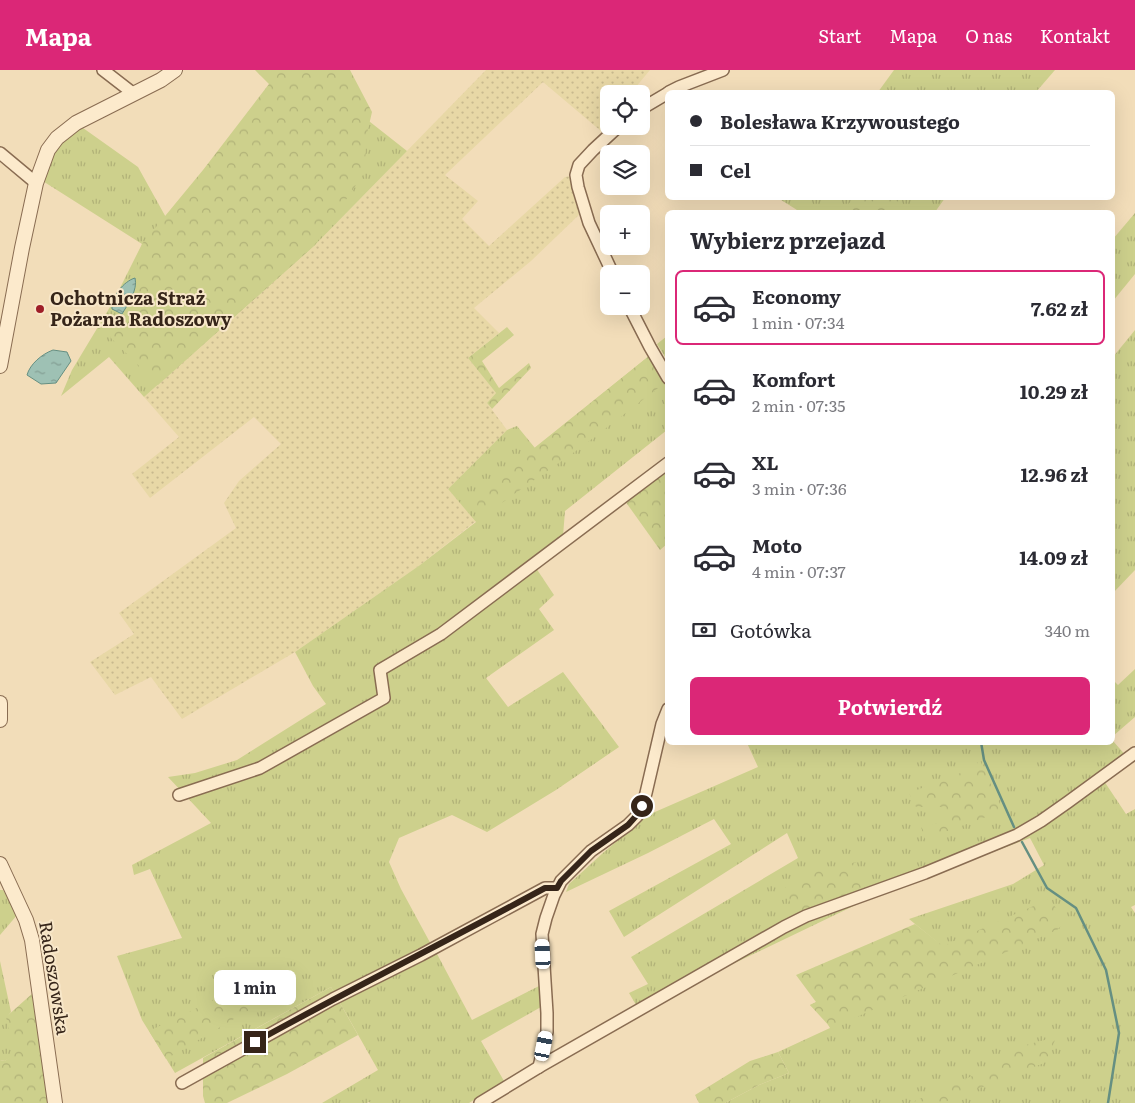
<!DOCTYPE html>
<html lang="pl">
<head>
<meta charset="utf-8">
<style>
	body { margin:0; font-family:Literata,serif; background:#f2f2f3; color:#2b2b33; height:100vh; display:flex; flex-direction:column; font-size:19px; white-space:nowrap }
	* { box-sizing:border-box; margin:0 }
	p { font-size:16px; color:#7c7c81 }
	.icon { flex:none; width:28px; height:28px; fill:none; stroke:currentColor; stroke-width:2; stroke-linecap:round; stroke-linejoin:round }
	.map { position:relative; flex:1; overflow:hidden }
	.details { position:absolute; left:665px; top:140px; width:450px; height:535px; display:flex; flex-direction:column; background:#fff; border-radius:8px; box-shadow:0 5px 20px #0002 }
	.details>* { flex:none }
	.hud { position:absolute; left:665px; top:20px; width:450px; height:110px; border-radius:8px; box-shadow:0 5px 20px #0002; display:grid; align-content:center; height:110px; padding:0 25px; background:#fff }
	.buttons { position:absolute; left:600px; top:15px; display:grid; gap:10px }
	.buttons a { display:grid; place-items:center; width:50px; height:50px; border-radius:8px; background:#fff; box-shadow:0 5px 20px #0002; font-size:25px }
	.end { position:absolute; width:22px; height:22px; margin:-11px; border:6px solid #362519; background:#fff; box-shadow:0 0 0 2px #fff }
	.from { border-radius:50% }
	.bubble { position:absolute; height:35px; border-radius:8px; background:#fff; box-shadow:0 5px 20px #0002; font-size:16px; font-weight:700; line-height:35px; text-align:center }
	.car { position:absolute; width:15px; height:30px; margin:-15px -8px; border-radius:6px; box-shadow:0 0 4px 1px #0007; background:linear-gradient(#fff 24%,#345 0 40%,#fff 0 76%,#345 0 86%,#fff 0) }
	.hud b { display:flex; align-items:center; gap:18px; height:48px; font-size:19px }
	.hud b+b { border-top:1px solid #e1e1e2 }
	.hud i { width:12px; height:12px; background:#2b2b33 }
	ul { padding:0; list-style:none }
	li { display:flex; align-items:center; gap:15px; height:75px; margin:0 10px 8px; padding:0 15px; border:2px solid transparent; border-radius:8px }
	li div { flex:1 }
	li b { display:block; font-size:19px }
	li em { font-style:normal; font-weight:700 }
	li.on { border-color:#db2777 }
	li>.icon { width:45px; height:45px; stroke-width:1.5 }
	h2 { padding:0 25px; font-size:22px; line-height:60px }
	.pay { display:flex; align-items:center; gap:12px; height:55px; padding:0 25px; font-size:19px }
	.pay p { margin-inline-start:auto }
	.button { display:flex; gap:10px; margin-top:auto; padding:10px 25px }
	.button a { flex:1; height:58px; border-radius:8px; background:#db2777; color:#fff; font-size:20px; font-weight:700; line-height:58px; text-align:center }
	header { display:flex; align-items:center; gap:30px; box-sizing:border-box; height:70px; padding:0 25px; background:#db2777; color:#fff }
	header strong { font-size:24px }
	nav { display:flex; gap:28px; margin-inline-start:auto; font-size:18px }
	.map>svg:first-child { display:block }
	.farmland { fill:url(#farmland-dots) }
	.grass { fill:url(#grass-tufts) }
	.forest { fill:url(#forest-crowns) }
	.water { fill:url(#water-ripples); stroke:#658f82 }
	.lines { fill:none; stroke-linecap:round; stroke-linejoin:round }
	.stream { stroke:#658f82; stroke-width:2.5 }
	.minor-casing { stroke:#896c52; stroke-width:14 }
	.tertiary-casing { stroke:#896c52; stroke-width:16 }
	.minor { stroke:#fceacc; stroke-width:11 }
	.tertiary { stroke:#fceacc; stroke-width:14 }
	.route { stroke:#362519; stroke-width:6 }
	.poi-dot { fill:#9e1d27; stroke:#f8e7c9; stroke-width:2 }
	.labels { text-anchor:middle; stroke-width:4; stroke-linejoin:round; paint-order:stroke }
	.poi-label { font-size:18px; font-weight:bold; fill:#362519; stroke:#f8e7c9; text-anchor:start }
	.street-label { font-size:18px; fill:#362519; stroke:#f8e7c9 }
</style>
</head>
<body>
<header>
<strong>Mapa</strong>
<nav><a>Start</a><a>Mapa</a><a>O nas</a><a>Kontakt</a></nav>
</header>
<div class="map">
<svg width="1135" height="1033" viewBox="0 0 1135 1033">
	<defs>
		<pattern id="farmland-dots" width="8" height="8" patternUnits="userSpaceOnUse" patternTransform="scale(1.25)"><rect width="8" height="8" fill="#e8d8a6"/><path d="M2 2h.1M6 6h.1" fill="none" stroke="#c8b98e" stroke-width="1.8" stroke-linecap="round"/></pattern>
		<pattern id="grass-tufts" width="24" height="20" patternUnits="userSpaceOnUse" patternTransform="scale(1.25)"><rect width="24" height="20" fill="#cdd08c"/><path d="M3 7l-1-3M5 7V3M7 7l1-3M15 17l-1-3M17 17v-4M19 17l1-3" fill="none" stroke="#b1b278"/></pattern>
		<pattern id="forest-crowns" width="20" height="18" patternUnits="userSpaceOnUse" patternTransform="scale(1.25)"><rect width="20" height="18" fill="#cdd08c"/><path d="M2 6a3 3 0 1 1 6 0M12 15a3 3 0 1 1 6 0" fill="none" stroke="#b1b278"/></pattern>
		<pattern id="water-ripples" width="26" height="14" patternUnits="userSpaceOnUse" patternTransform="scale(1.25)"><rect width="26" height="14" fill="#9ec1b4"/><path d="M2 4q2-2 4 0t4 0M15 11q2-2 4 0t4 0" fill="none" stroke="#829d92"/></pattern>
	</defs>
	<rect width="100%" height="100%" fill="#f2ddb9"/>
	<!-- farmland -->
	<path class="farmland" d="M486,0h164l-15,18 3,6h-29v32h11l-12,11 -65,-55 -98,93 33,26 -16,18 27,27 76,-69 11,-2 7,36 -52,50 -57,47 25,25 -31,25 28,35 -9,10 20,27 -59,59 28,32 -56,44 -125,87 -113,67 -31,-42 -36,18 -25,-33 44,-28 -15,-21 117,-85 -12,-25 15,-22 42,-37 -27,-27 -104,81 -18,-24 47,-37 -35,-40 171,-152z"/>
	<!-- grass -->
	<g class="grass">
		<path d="M304,0l103,81 -92,94 -171,152 -35,-40 -48,39 11,-26 41,-68 29,-58 -104,-66 10,-28 28,-27 62,44 30,54z"/>
		<path d="M894,0h161l-19,22h-158z"/>
		<path d="M778,128h167l-10,14h-140l2,-2z"/>
		<path d="M1135,143v61l-22,27v-62z"/>
		<path d="M1135,260v240l-22,23v-236z"/>
		<path d="M667,266v24l-10,-16z"/>
		<path d="M649,286l18,29v45l-102,81 -2,25 -27,32 18,27 -15,14 15,21 -68,48 22,29 55,-35 56,75 -63,43 -69,42 -35,-17 -53,23 -10,24 12,27 32,59 3,4 36,68 67,-34 2,21 -60,34 23,40 -35,22h-99l-1,-1 -2,1h-45l56,-33 -47,-83 -156,86 -33,-53 -25,-64 65,-18 -32,-69 -16,6 -2,-10 79,-42 -43,-46 27,-4 42,-13 89,-56 -13,-18 -18,-34 125,-87 56,-43 -28,-33 59,-59 10,-4 18,22z"/>
		<path d="M1135,599v48l-22,19v-56l5,5z"/>
		<path d="M1113,671l15,17 -26,20 24,36 9,-5v96l-4,2 4,6v190h-410l34,-18 30,-12 -11,-21 52,-24 -7,-12 -13,-11 132,-59 -33,-27 104,-35 31,-19 -14,-27 -166,63 -146,70 -76,44 -13,-22 19,-9 -17,-27 167,-99 -11,-25 -163,104 -15,-26 122,-67 -17,-25 -66,34 -82,39 3,-8 35,-32 44,-37 110,-48 -11,-24 365,-1z"/>
		<path d="M0,820h3l15,24 -18,21z"/>
		<path d="M0,891l11,51 -4,5 8,37 -10,7 -5,-1z"/>
	</g>
	<!-- forest -->
	<g class="forest">
		<path d="M255,0h95l22,42 -6,26 -1,34 -50,73 -157,140 -48,-48 24,-48 1,-11 7,-34 61,-74 66,-86z"/>
		<path d="M854,128h46v14h-59z"/>
		<path d="M507,257l7,8 -32,26 17,27 30,-25 2,5 -39,41 -5,-6 9,-10 -28,-35z"/>
		<path d="M649,286l17,26 -86,66 -104,73 2,-28z"/>
		<path d="M667,398v76l-7,6 -35,-49z"/>
		<path d="M979,688l24,53 -78,28 -4,-12 21,-5 -1,-15h-25l-7,-14 67,-26z"/>
		<path d="M856,792l7,28 -68,27 -10,-29 17,-13z"/>
		<path d="M1049,829l11,14 3,11 -6,6 -226,98 -21,-23 6,-3 -20,-27 119,-51 28,22z"/>
		<path d="M255,910l7,7 -6,19 -90,53 -17,-28z"/>
		<path d="M331,917l27,48 -71,39 -60,29h-22l-2,-7v-38z"/>
		<path d="M34,922l15,111h-49v-43l5,1 9,-8 -8,-36z"/>
		<path d="M1056,967l-5,14 -7,12 -102,40h-32l99,-43 5,-12z"/>
		<path d="M778,982l11,21 -30,12 -34,18h-26l-4,-8 55,-34z"/>
	</g>
	<!-- water -->
	<g class="water">
		<path d="M135,208c3,12 -7,26 -13,36l-10,-5c-1,-12 12,-28 23,-31z"/>
		<path d="M53,280l14,2 4,9 -15,22 -15,1 -14,-9c3,-11 15,-21 26,-25z"/>
	</g>
	<g class="lines">
		<!-- stream -->
		<g class="stream">
			<path d="M981,672l3,18 30,67"/>
			<path d="M1022,772l25,46 29,20 30,62 13,63 -11,70"/>
		</g>
		<!-- minor casing -->
		<g class="minor-casing">
			<g id="minor">
				<path d="M103,0l31,24"/>
				<path d="M669,22l10,-5 44,-17"/>
				<path d="M641,39l27,-16"/>
				<path d="M0,83l36,30"/>
				<path d="M613,204l-24,-51 -11,-36 -2,-12 3,-10 14,-15 26,-24"/>
				<path d="M629,236l21,41 18,31"/>
				<path d="M179,725l81,-27 124,-70 -4,-28 61,-36 227,-171"/>
				<path d="M539,997l8,-35v-19l-5,-79 4,-16 8,-23 7,-14 30,-30 37,-26 9,-9 5,-10 4,-13 16,-69 6,-15"/>
				<path d="M182,1013l151,-84 88,-44 124,-67h12"/>
				<path d="M480,1033l59,-36 245,-140 22,-11 119,-43 92,-38 24,-14 27,-19 67,-49"/>
			</g>
		</g>
		<!-- tertiary casing -->
		<g class="tertiary-casing">
			<g id="tertiary">
				<path d="M0,296l22,-118 14,-65 12,-33 9,-12 19,-15 85,-43 14,-10"/>
				<path d="M0,633v17"/>
				<path d="M0,794l26,56 6,20 23,163"/>
			</g>
		</g>
		<!-- minor -->
		<use href="#minor" class="minor"/>
		<!-- tertiary -->
		<use href="#tertiary" class="tertiary"/>
	</g>
	<g class="lines">
		<!-- route -->
		<path class="route" d="M255,972c96,-53 194,-102 290,-154h12l4,-7 30,-30 37,-26 8,-9 6,-10"/>
	</g>
	<!-- markers -->
	<circle class="poi-dot" cx="40" cy="239" r="5"/>
	<g class="labels">
		<!-- poi labels -->
		<g class="poi-label">
			<text x="50" y="235">Ochotnicza Straż<tspan x="50" dy="21">Pożarna Radoszowy</tspan></text>
		</g>
		<!-- street labels -->
		<g class="street-label">
			<text transform="translate(54 908) rotate(81)" y="6">Radoszowska</text>
		</g>
	</g>
</svg>
<div class="buttons">
<a><svg class="icon" aria-label="locate" viewBox="0 0 24 24"><circle cx="12" cy="12" r="6"/><path d="M12 2v4M12 18v4M2 12h4M18 12h4"/></svg></a>
<a><svg class="icon" aria-label="layers" viewBox="0 0 24 24"><path d="M12 4l9 5-9 5-9-5zM3 14l9 5 9-5"/></svg></a>
<a>+</a>
<a>−</a>
</div>
<i class="end from" style="left:642px;top:736px"></i>
<i class="end" style="left:255px;top:972px"></i>
<div class="bubble" style="left:214px;top:900px;width:82px">1 min</div>
<i class="car" style="left:543px;top:884px;rotate:357deg"></i>
<i class="car" style="left:544px;top:976px;rotate:11deg"></i>
<div class="hud">
<b><i class="from"></i>Bolesława Krzywoustego</b>
<b><i></i>Cel</b>
</div>
<section class="details">
<h2>Wybierz przejazd</h2>
<ul>
<li class="on"><svg class="icon" aria-label="car" viewBox="0 0 24 24"><path d="M5 17H2v-5l4-1 3-4h7l3 4 3 1v5h-3M9 17h6M6 11h13"/><circle cx="7" cy="17" r="2"/><circle cx="17" cy="17" r="2"/></svg><div><b>Economy</b><p>1 min · 07:34</p></div><em>7.62 zł</em></li>
<li><svg class="icon" aria-label="car" viewBox="0 0 24 24"><path d="M5 17H2v-5l4-1 3-4h7l3 4 3 1v5h-3M9 17h6M6 11h13"/><circle cx="7" cy="17" r="2"/><circle cx="17" cy="17" r="2"/></svg><div><b>Komfort</b><p>2 min · 07:35</p></div><em>10.29 zł</em></li>
<li><svg class="icon" aria-label="car" viewBox="0 0 24 24"><path d="M5 17H2v-5l4-1 3-4h7l3 4 3 1v5h-3M9 17h6M6 11h13"/><circle cx="7" cy="17" r="2"/><circle cx="17" cy="17" r="2"/></svg><div><b>XL</b><p>3 min · 07:36</p></div><em>12.96 zł</em></li>
<li><svg class="icon" aria-label="car" viewBox="0 0 24 24"><path d="M5 17H2v-5l4-1 3-4h7l3 4 3 1v5h-3M9 17h6M6 11h13"/><circle cx="7" cy="17" r="2"/><circle cx="17" cy="17" r="2"/></svg><div><b>Moto</b><p>4 min · 07:37</p></div><em>14.09 zł</em></li>
</ul>
<div class="pay"><svg class="icon" aria-label="cash" viewBox="0 0 24 24"><path d="M3 7h18v10H3z"/><circle cx="12" cy="12" r="2"/></svg>Gotówka<p>340 m</p></div>
<div class="button"><a>Potwierdź</a></div>
</section>
</div>
</body>
</html>
